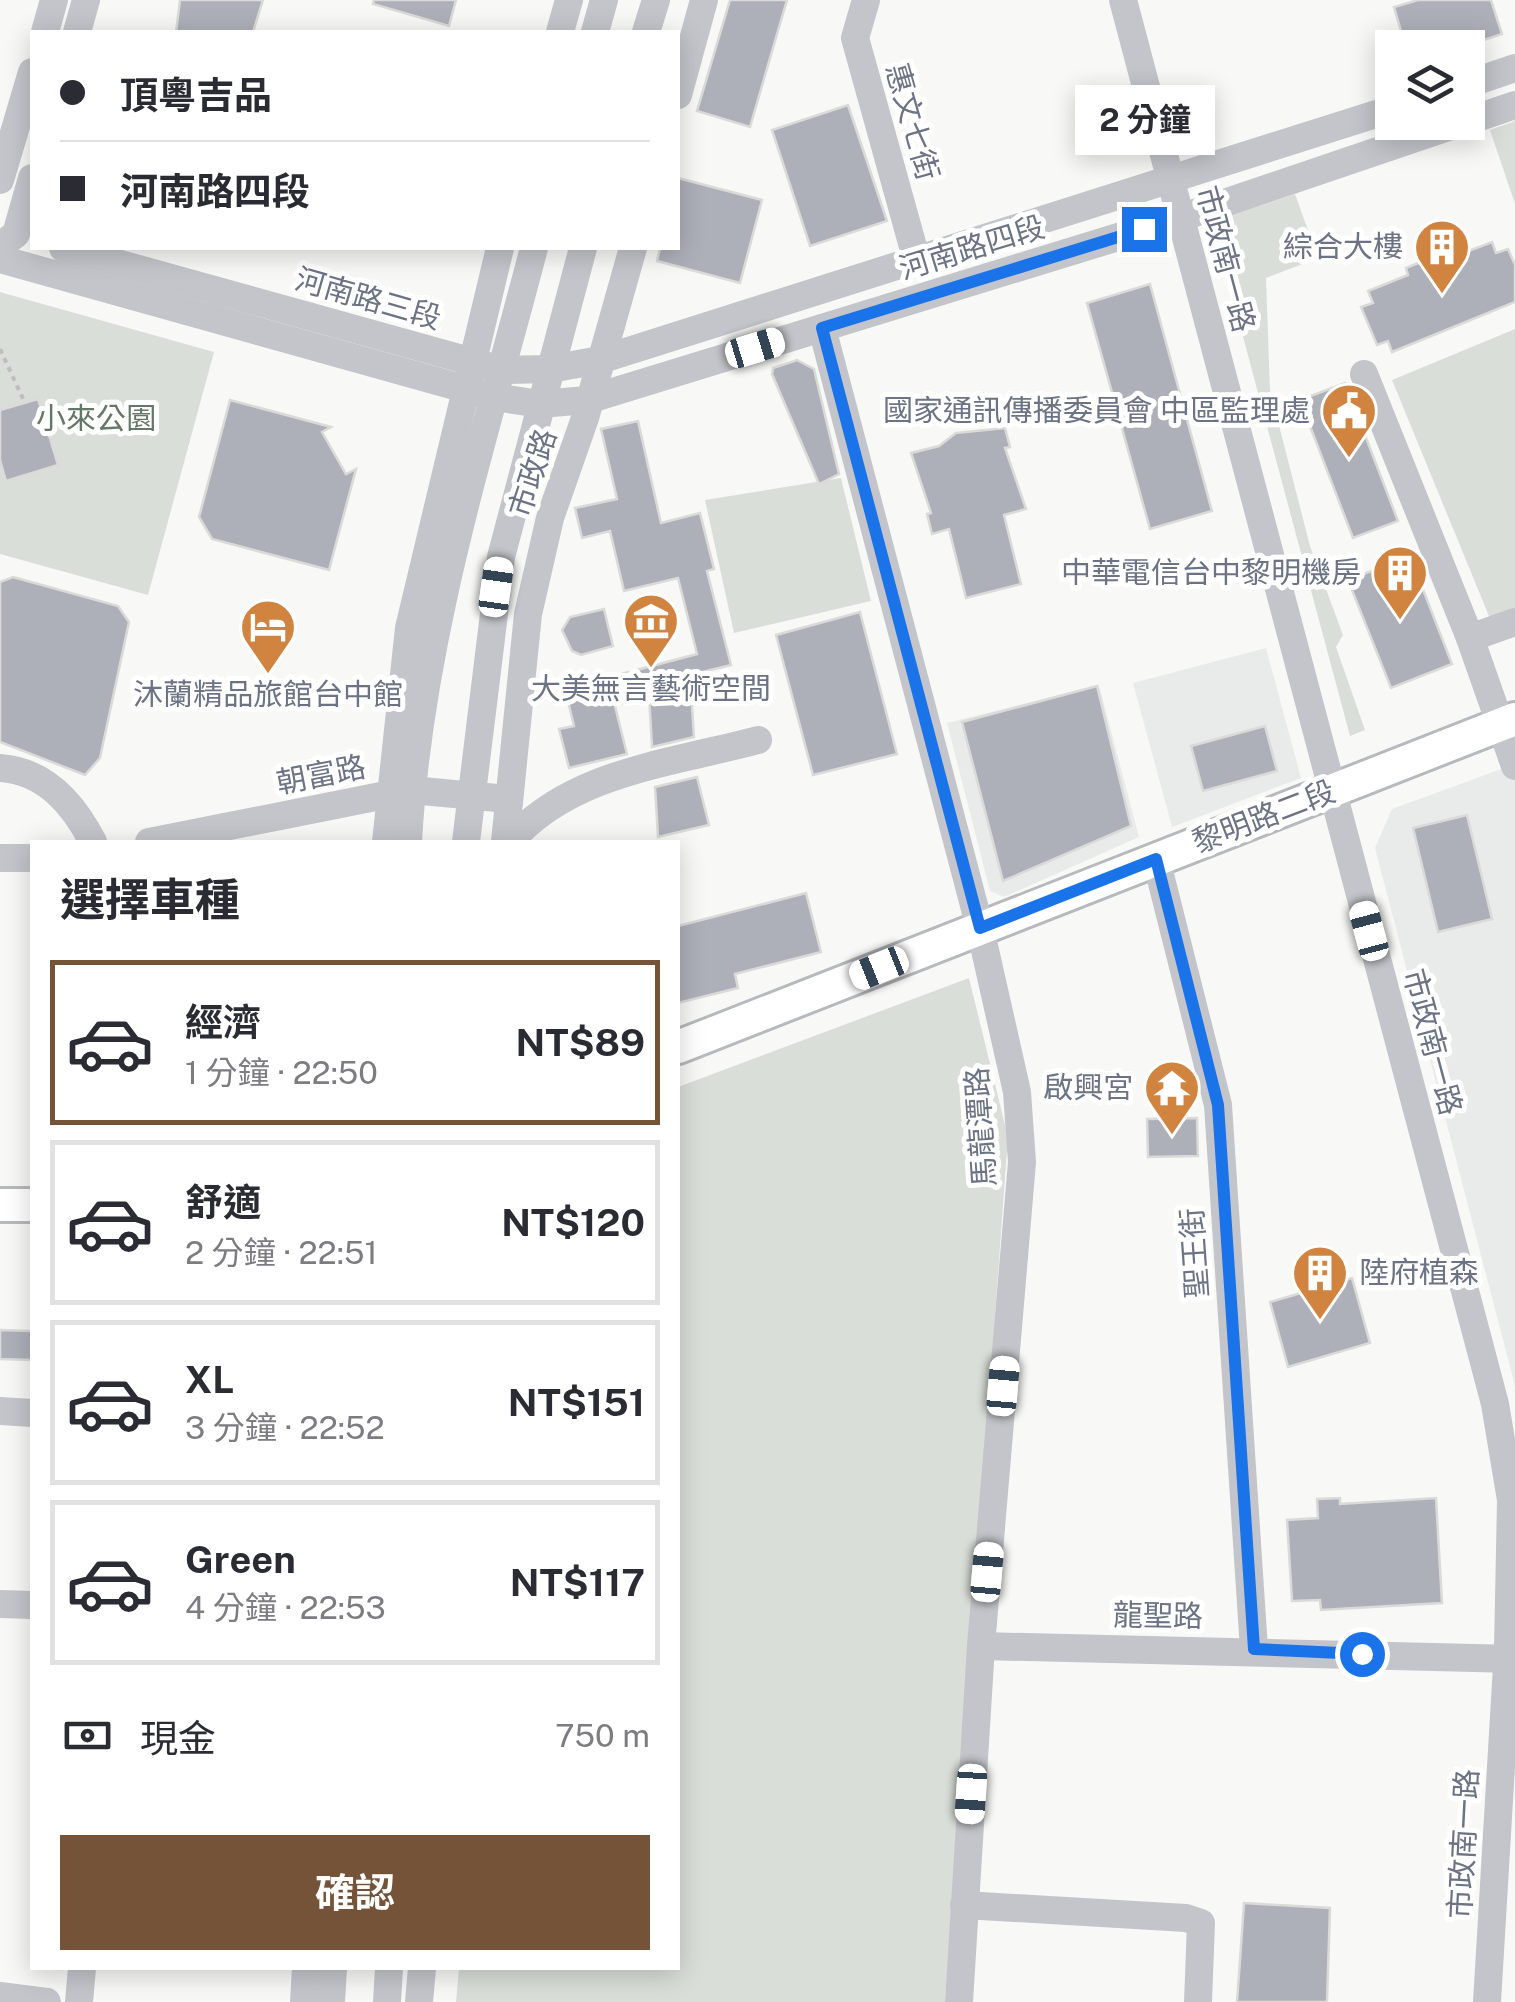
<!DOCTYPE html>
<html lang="zh-TW">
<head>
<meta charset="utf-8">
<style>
	body { margin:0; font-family:"Public Sans","Noto Sans TC",sans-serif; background:#f7f7f7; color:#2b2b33; height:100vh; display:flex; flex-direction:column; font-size:38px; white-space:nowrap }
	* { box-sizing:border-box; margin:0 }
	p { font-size:32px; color:#7c7c81 }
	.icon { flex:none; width:55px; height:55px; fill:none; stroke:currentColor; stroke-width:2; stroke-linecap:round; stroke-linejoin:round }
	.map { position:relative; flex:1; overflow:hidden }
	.side { position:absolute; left:30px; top:840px; width:650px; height:1130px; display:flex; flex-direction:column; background:#fff; border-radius:0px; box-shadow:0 5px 25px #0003 }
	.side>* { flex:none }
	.hud { position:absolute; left:30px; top:30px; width:650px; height:220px; border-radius:0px; box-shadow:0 5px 25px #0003; display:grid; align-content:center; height:220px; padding:0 30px; background:#fff }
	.buttons { position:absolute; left:1375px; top:30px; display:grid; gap:20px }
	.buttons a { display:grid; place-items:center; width:110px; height:110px; border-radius:0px; background:#fff; box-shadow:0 5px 25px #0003; font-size:50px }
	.end { position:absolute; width:45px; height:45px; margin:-22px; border:12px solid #1a73e8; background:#fff; box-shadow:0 0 0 5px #fff }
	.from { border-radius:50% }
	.bubble { position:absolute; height:70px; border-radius:0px; background:#fff; box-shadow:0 5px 25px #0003; font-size:32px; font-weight:700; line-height:70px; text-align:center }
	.car { position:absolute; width:30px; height:60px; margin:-30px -15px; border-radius:12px; box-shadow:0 0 8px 2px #0007; background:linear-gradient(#fff 24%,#345 0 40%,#fff 0 76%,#345 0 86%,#fff 0) }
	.hud b { display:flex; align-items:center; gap:35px; height:95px; font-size:38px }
	.hud b+b { border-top:2px solid #e1e1e2 }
	.hud i { width:25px; height:25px; background:#2b2b33 }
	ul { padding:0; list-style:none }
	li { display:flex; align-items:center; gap:30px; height:165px; margin:0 20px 15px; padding:0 10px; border:5px solid #e1e1e2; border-radius:0px }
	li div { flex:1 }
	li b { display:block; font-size:38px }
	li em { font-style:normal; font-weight:700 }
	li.on { border-color:#755339 }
	li>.icon { width:90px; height:90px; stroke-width:1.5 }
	h2 { padding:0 30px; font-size:45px; line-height:120px }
	.pay { display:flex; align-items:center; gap:25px; height:110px; padding:0 30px; font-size:38px }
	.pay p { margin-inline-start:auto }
	.action { display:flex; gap:20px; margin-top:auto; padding:20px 30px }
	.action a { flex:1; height:115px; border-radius:0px; background:#755339; color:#fff; font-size:40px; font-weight:700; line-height:115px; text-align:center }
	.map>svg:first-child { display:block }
	.built { fill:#e9eaea }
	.green { fill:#d9dfd8 }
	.building { fill:#adb0b8; stroke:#dadbd9; stroke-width:2.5 }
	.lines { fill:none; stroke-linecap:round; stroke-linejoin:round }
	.major-casing { stroke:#b7b9be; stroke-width:38 }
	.path { stroke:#bdbec2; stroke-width:4; stroke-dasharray:5 5; stroke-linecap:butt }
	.minor { stroke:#c3c5ca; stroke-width:28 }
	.major { stroke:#fff; stroke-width:32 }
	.route { stroke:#1a73e8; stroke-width:12 }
	.labels { text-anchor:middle; stroke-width:10; stroke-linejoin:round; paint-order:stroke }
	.street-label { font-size:30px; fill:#6b7384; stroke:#fff }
	.poi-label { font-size:30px; fill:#6b7384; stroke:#fff; text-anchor:end }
	.park-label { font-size:30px; fill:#657766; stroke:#fff }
</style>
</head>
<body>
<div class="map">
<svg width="1515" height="2002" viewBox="0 0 1515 2002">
	<rect width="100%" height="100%" fill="#f8f9f7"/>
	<!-- built -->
	<g class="built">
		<path d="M1266,648l35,130 -129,49 -39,-144z"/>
		<path d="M1099,685l40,152 -135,60 -14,-6 -43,-168z"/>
		<path d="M1515,764v622l-140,-538 17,-39z"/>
	</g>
	<!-- green -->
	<g class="green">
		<path d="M1515,121v83l-25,-74z"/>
		<path d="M1295,194l23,64 -52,20 4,112 40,156 33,89 -7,12 29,83 -15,6 -138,-515z"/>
		<path d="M0,292l214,60 -66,243 -148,-41z"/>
		<path d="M1515,329v282l-24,10 -99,-241z"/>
		<path d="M841,478l30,123 -137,32 -29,-133z"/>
		<path d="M969,978l39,159 -63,865h-489l3,-34h219v-881z"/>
	</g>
	<!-- building -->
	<g class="building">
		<path d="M180,0h83l-10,32h-77z"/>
		<path d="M374,0h82l-7,26 -76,-22z"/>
		<path d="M730,0h57l-37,127 -53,-16z"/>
		<path d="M1418,0h73l11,34 -42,14h-54l-12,-41z"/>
		<path d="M848,105l39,116 -77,25 -38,-116z"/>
		<path d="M678,178l84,22 -22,83 -83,-22 3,-13h18z"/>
		<path d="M1492,242l4,11 12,-4 7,16v37l-123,50 -4,-11 -11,4 -16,-38 12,-4 -5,-12 40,-16 -2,-7 49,-20 3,7z"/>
		<path d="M1150,284l62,227 -62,18 -63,-226z"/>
		<path d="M797,360l17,9 25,105 -20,10 -47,-110 1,-6z"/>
		<path d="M1345,383l53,138 -45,17 -53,-138z"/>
		<path d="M38,399l20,66 -52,16 -6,-21v-50z"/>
		<path d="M230,400l101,27 -9,5 24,42 10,-5 -27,101 -117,-31 -13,-22z"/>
		<path d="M638,421l23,102 39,-10 14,56 -7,2 24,94 -41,10 4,62 -42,10 -3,-51 -34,10 12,48 -58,14 -10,-39 15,-3 -9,-37 132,-35 -19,-76 -54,13 -14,-60 -28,7 -7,-30 42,-9 -16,-70z"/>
		<path d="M1005,428l5,19 -5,1 21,61 -22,6 17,69 -55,14 -17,-69 -17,5 -5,-20 4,-1 -20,-60 28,-7 17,-13z"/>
		<path d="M1410,556l42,108 -61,24 -43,-108z"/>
		<path d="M13,577l105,29 11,16 -29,136 -15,17 -85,-33v-160z"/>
		<path d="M604,609l9,37 -32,9 -9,-4 -10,-21 8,-13z"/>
		<path d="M860,612l37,142 -84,21 -37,-140z"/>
		<path d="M1097,686l34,140 -128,55 -41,-159z"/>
		<path d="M1265,726l12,45 -74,20 -12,-45z"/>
		<path d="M697,777l12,48 -51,12 -3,-50z"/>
		<path d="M1467,815l25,104 -54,13 -25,-104z"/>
		<path d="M806,893l15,59 -86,22 3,14 -60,15v-77z"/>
		<path d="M1197,1118l1,38 -50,1 -1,-38z"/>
		<path d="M1352,1278l18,65 -82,24 -18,-65z"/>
		<path d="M0,1330l32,1v29l-32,-1z"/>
		<path d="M1340,1498v6l96,-6 6,105 -121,7 -1,-10 -28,1 -5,-81 31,-2 -1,-19z"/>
		<path d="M1244,1903l86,5 -3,94h-90z"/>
	</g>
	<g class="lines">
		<!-- major casing -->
		<g class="major-casing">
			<g id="major">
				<path d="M678,1047l837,-328"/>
				<path d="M0,1205h32"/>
			</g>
		</g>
		<!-- path -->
		<path class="path" d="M0,349l25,54"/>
		<!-- minor -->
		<g class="minor">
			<path d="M866,0l-11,38 62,223"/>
			<path d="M1123,0l372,1404 16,96 -3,149 -21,353"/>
			<path d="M45,32l9,-32"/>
			<path d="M77,32l9,-32"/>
			<path d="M560,32l9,-32"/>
			<path d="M595,32l9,-32"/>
			<path d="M646,32l10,-32"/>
			<path d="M1468,84l47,-16"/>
			<path d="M678,95l26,-95"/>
			<path d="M1468,121l47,-16"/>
			<path d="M0,180l32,-108"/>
			<path d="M0,246l16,-12 16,-56"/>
			<path d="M63,248l439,122 48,-1 50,-9 792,-251"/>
			<path d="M0,259l494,138 46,7 47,-4 593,-182 283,-96"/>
			<path d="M822,328l158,600 37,164 5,70 -41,484 -22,356"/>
			<path d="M1364,374l106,264 45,128"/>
			<path d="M1470,638l45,-16"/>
			<path d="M0,768c45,3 73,35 93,74"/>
			<path d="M149,842l262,-52 97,9"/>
			<path d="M386,842l23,-214 91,-380"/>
			<path d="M408,842c11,-204 75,-398 126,-594"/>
			<path d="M466,842l35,-285 82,-309"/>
			<path d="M505,842l23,-228 22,-96 35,-100 48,-170"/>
			<path d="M510,842c59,-70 163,-79 248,-102"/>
			<path d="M0,858h32"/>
			<path d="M1156,859l62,246 36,544"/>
			<path d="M0,1411l32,2"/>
			<path d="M0,1604l32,1"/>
			<path d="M981,1646l534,13"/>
			<path d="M964,1905l222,13 15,5 -3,79"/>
			<path d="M0,1996l47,6"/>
			<path d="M79,2002l3,-34"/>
			<path d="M304,2002l2,-34"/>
			<path d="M331,2002l2,-34"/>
			<path d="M387,2002l2,-34"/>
			<path d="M419,2002l3,-34"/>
		</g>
		<!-- major -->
		<use href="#major" class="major"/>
	</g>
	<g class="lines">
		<!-- route -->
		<path class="route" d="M1144,229l-322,99 158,600 176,-69 62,246 36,544 108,5"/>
	</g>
	<!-- icons -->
	<defs>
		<g id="building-pin" transform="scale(2.875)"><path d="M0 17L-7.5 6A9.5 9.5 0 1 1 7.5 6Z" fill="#d08440" stroke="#fff"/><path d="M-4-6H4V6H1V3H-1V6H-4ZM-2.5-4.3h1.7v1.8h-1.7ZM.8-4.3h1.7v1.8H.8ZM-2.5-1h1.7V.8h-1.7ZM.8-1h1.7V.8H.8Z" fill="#fff"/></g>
		<g id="civic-pin" transform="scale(2.875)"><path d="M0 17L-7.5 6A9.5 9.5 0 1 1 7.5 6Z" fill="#d08440" stroke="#fff"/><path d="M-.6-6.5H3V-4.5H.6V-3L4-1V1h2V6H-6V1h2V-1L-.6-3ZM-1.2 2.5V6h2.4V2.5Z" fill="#fff"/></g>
		<g id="museum-pin" transform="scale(2.875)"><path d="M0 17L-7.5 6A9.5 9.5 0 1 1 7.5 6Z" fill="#d08440" stroke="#fff"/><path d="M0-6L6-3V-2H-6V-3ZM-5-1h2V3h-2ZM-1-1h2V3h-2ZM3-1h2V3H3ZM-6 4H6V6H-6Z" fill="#fff"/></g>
		<g id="hotel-pin" transform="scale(2.875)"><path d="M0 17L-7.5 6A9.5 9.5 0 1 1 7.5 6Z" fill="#d08440" stroke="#fff"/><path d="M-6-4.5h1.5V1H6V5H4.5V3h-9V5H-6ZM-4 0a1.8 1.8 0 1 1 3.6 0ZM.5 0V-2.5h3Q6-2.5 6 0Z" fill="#fff"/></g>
		<g id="temple-pin" transform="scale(2.875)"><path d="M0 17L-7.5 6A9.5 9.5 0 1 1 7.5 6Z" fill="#d08440" stroke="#fff"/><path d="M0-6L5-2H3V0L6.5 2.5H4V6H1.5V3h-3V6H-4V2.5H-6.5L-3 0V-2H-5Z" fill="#fff"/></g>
	</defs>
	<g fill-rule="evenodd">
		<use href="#building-pin" x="1442" y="247"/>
		<use href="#civic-pin" x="1349" y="411"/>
		<use href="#building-pin" x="1400" y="573"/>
		<use href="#museum-pin" x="651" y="621"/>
		<use href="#hotel-pin" x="268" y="627"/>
		<use href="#temple-pin" x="1172" y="1088"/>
		<use href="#building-pin" x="1320" y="1273"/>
	</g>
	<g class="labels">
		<!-- street labels -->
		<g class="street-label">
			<text transform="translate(912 122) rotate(74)" y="10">惠文七街</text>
			<text transform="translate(972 248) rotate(-17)" y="10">河南路四段</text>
			<text transform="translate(1225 259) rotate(75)" y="10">市政南一路</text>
			<text transform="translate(368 299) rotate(16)" y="10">河南路三段</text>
			<text transform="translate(533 473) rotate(-72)" y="10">市政路</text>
			<text transform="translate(321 775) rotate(-11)" y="10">朝富路</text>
			<text transform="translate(1264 817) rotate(-21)" y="10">黎明路二段</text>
			<text transform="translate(1432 1042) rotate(75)" y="10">市政南一路</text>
			<text transform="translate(981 1127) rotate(-94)" y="10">馬龍潭路</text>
			<text transform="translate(1195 1253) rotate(-94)" y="10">聖王街</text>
			<text transform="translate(1158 1616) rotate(1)" y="10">龍聖路</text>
			<text transform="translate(1464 1844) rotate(-87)" y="10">市政南一路</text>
		</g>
		<!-- poi labels -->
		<g class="poi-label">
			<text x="1403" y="257">綜合大樓</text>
			<text x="1310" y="421">國家通訊傳播委員會 中區監理處</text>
			<text x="1361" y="583">中華電信台中黎明機房</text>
			<text x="651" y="699" text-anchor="middle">大美無言藝術空間</text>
			<text x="268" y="705" text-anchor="middle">沐蘭精品旅館台中館</text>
			<text x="1133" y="1098">啟興宮</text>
			<text x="1359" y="1283" text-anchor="start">陸府植森</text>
		</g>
		<!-- park labels -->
		<g class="park-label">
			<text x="96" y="429">小來公園</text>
		</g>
	</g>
</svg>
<div class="buttons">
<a><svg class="icon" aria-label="layers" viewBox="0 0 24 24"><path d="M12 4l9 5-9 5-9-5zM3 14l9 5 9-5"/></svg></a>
</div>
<i class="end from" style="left:1362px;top:1654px"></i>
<i class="end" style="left:1144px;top:229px"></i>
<div class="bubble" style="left:1075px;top:85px;width:140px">2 分鐘</div>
<i class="car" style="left:755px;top:348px;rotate:73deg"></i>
<i class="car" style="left:496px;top:587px;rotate:8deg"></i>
<i class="car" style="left:1369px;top:931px;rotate:345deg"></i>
<i class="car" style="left:879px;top:968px;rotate:248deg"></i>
<i class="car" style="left:1003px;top:1386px;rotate:5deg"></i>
<i class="car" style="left:987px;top:1572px;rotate:5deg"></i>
<i class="car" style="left:971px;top:1794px;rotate:184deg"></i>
<div class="hud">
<b><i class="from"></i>頂粵吉品</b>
<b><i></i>河南路四段</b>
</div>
<section class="side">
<h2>選擇車種</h2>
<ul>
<li class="on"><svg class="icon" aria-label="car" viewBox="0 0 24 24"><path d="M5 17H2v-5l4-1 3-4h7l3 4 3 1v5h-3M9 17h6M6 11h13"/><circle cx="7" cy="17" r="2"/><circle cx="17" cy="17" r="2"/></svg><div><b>經濟</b><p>1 分鐘 · 22:50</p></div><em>NT$89</em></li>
<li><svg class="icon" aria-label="car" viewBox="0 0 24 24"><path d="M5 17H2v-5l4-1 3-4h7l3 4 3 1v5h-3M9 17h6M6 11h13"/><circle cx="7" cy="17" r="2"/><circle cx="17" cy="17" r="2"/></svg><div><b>舒適</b><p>2 分鐘 · 22:51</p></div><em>NT$120</em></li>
<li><svg class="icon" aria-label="car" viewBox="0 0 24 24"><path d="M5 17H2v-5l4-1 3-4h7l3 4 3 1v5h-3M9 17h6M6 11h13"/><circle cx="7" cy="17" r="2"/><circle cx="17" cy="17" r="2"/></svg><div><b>XL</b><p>3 分鐘 · 22:52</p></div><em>NT$151</em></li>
<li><svg class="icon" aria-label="car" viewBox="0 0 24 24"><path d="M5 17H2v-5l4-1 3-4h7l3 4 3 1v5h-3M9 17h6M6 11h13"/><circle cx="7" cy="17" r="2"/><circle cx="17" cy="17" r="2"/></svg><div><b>Green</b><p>4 分鐘 · 22:53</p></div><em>NT$117</em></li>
</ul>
<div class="pay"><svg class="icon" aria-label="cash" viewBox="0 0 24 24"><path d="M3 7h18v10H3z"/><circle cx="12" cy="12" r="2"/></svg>現金<p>750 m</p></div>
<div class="action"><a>確認</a></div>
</section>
</div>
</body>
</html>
